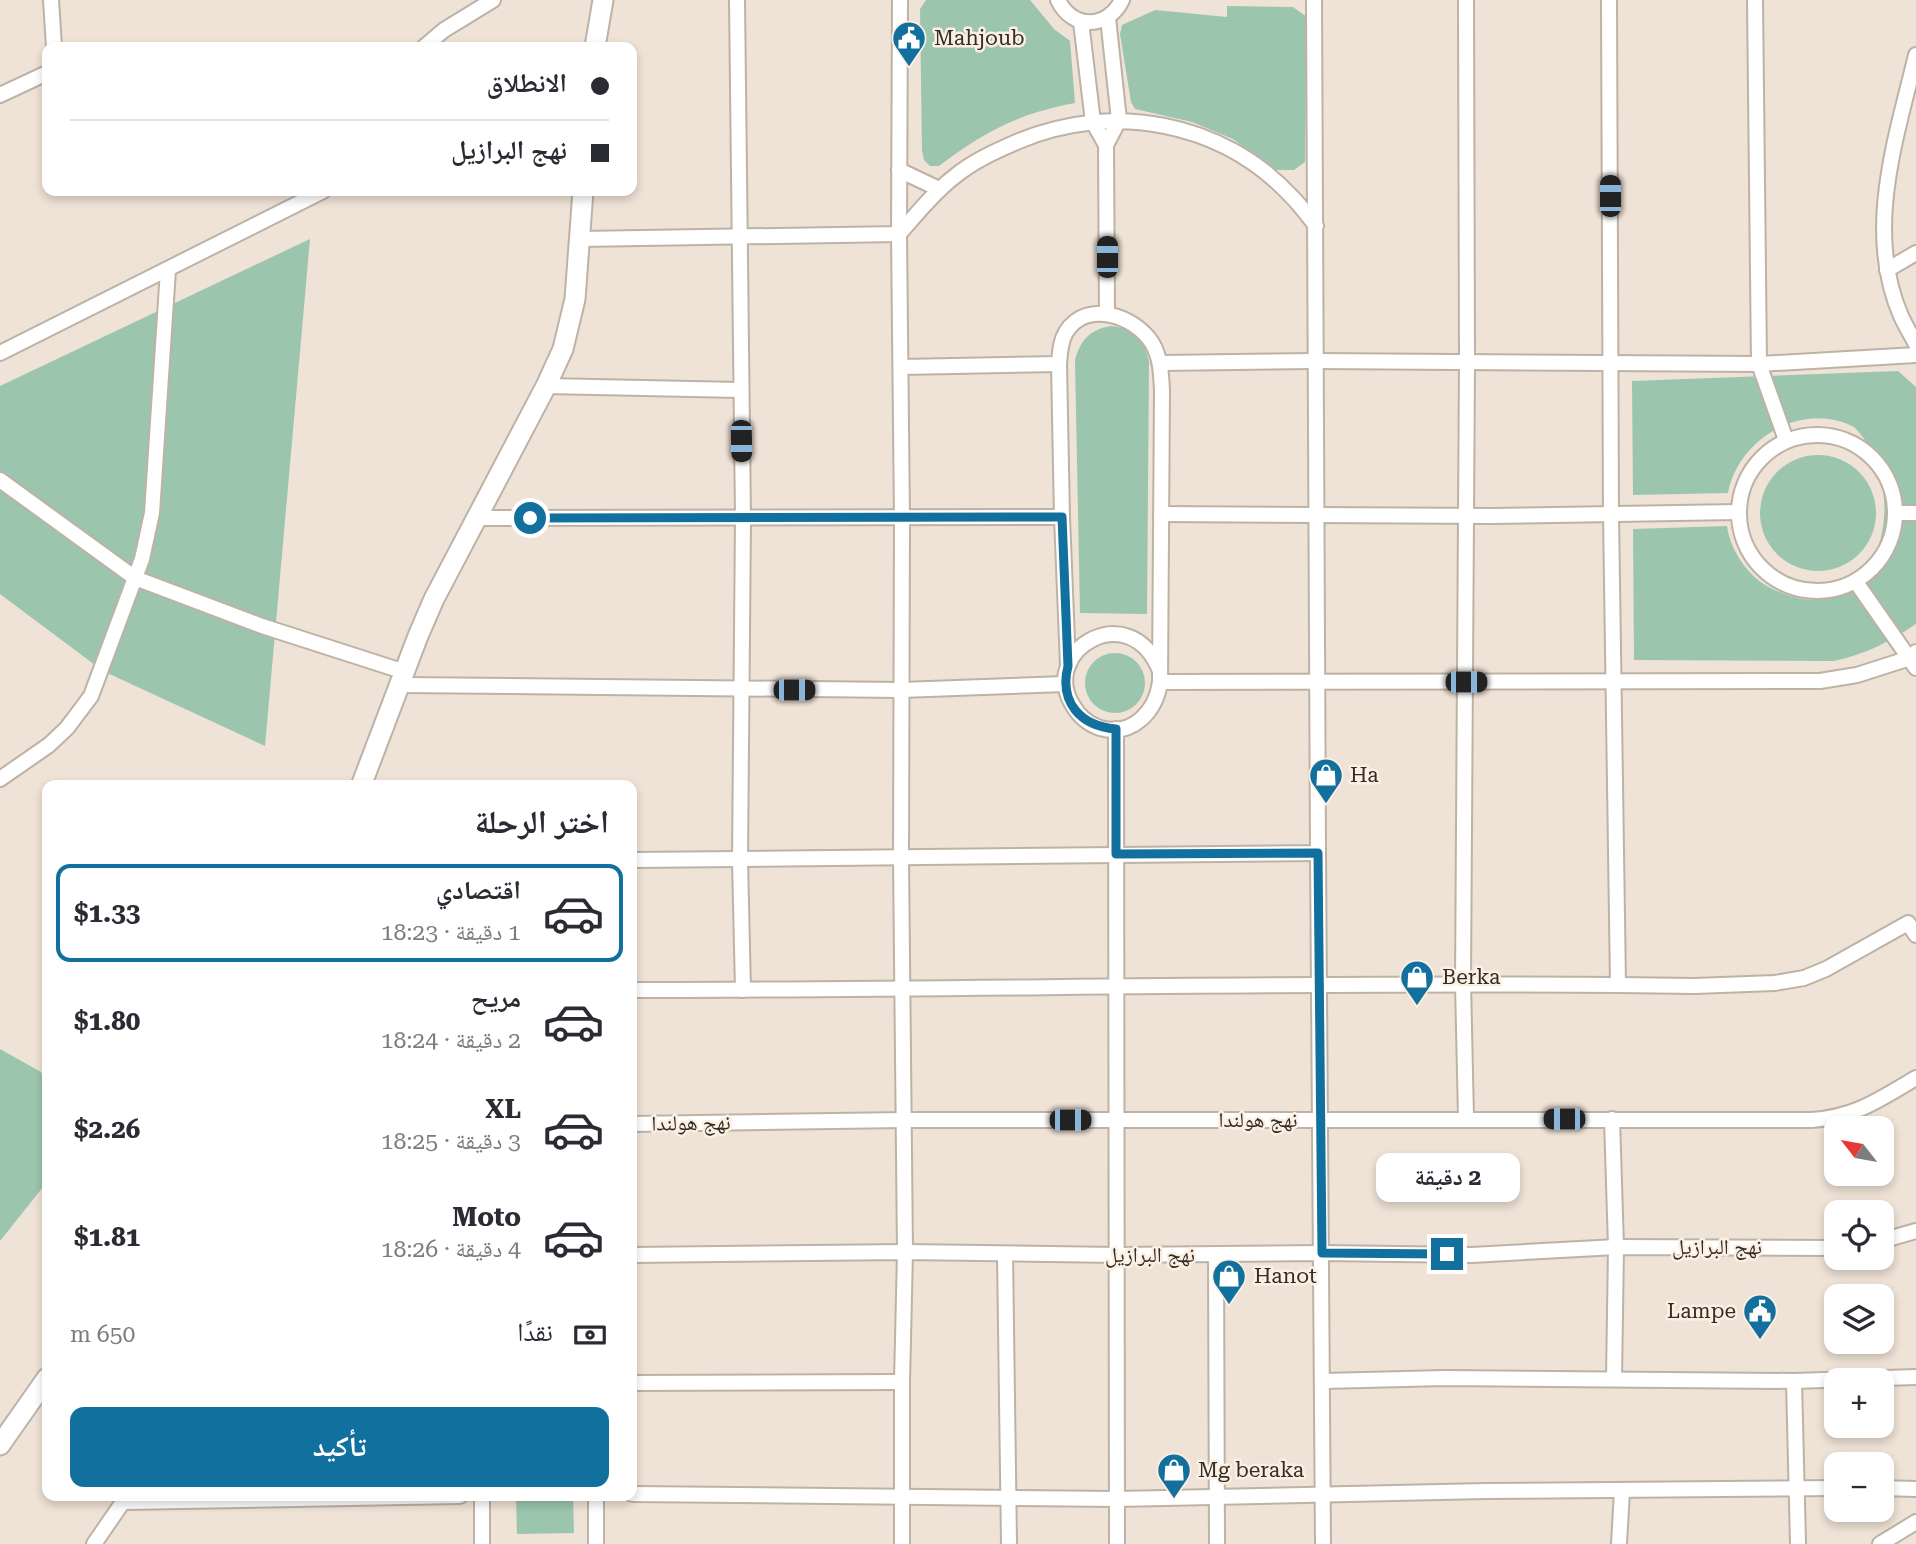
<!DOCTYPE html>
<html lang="ar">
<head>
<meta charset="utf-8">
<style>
	body { margin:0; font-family:"Roboto Serif","Noto Naskh Arabic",serif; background:#f2f2f3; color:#2b2b33; direction:rtl; height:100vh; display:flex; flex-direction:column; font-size:26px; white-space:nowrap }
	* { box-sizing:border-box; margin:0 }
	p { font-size:23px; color:#7c7c81 }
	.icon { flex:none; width:38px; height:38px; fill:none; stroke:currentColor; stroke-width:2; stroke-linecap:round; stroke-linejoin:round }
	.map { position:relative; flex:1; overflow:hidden; direction:ltr }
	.sheet { position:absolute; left:42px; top:780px; width:595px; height:721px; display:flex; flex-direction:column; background:#fff; border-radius:14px; box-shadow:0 4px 10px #0003; direction:rtl }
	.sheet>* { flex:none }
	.banner { position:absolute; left:42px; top:42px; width:595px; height:154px; border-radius:14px; box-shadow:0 4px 10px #0003; direction:rtl; display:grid; align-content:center; height:154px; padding:0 28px; background:#fff }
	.needle { width:46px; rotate:301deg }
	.tools { position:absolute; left:1824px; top:1116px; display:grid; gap:14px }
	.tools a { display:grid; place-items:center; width:70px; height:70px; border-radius:14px; background:#fff; box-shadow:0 4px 10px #0003; font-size:35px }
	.end { position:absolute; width:32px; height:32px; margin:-16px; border:9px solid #12709e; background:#fff; box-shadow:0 0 0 4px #fff }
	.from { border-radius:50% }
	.bubble { position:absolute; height:49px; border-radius:14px; background:#fff; box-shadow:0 4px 10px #0003; font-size:23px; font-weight:700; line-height:49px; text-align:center; direction:rtl }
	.car { position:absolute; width:21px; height:42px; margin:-21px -10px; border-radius:9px; box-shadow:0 0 5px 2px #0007; background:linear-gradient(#222 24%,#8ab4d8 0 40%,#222 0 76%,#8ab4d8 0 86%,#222 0) }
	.banner b { display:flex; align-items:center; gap:24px; height:66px; font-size:26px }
	.banner b+b { border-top:2px solid #e1e1e2 }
	.banner i { width:18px; height:18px; background:#2b2b33 }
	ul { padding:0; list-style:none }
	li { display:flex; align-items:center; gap:21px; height:98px; margin:0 14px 10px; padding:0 14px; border:4px solid transparent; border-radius:14px }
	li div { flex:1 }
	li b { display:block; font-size:26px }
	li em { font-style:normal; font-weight:700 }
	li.selected { border-color:#12709e }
	li>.icon { width:63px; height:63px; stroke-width:1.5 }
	h2 { padding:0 28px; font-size:32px; line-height:84px }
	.pay { display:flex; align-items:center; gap:18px; height:77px; padding:0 28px; font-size:26px }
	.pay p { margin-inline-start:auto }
	.button { display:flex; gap:14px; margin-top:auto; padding:14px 28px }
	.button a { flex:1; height:80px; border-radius:14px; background:#12709e; color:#fff; font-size:28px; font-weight:700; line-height:80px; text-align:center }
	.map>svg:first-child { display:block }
	.green { fill:#9cc5ae }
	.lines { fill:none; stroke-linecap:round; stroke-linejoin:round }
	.street-casing { stroke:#beb2a6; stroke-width:18 }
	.secondary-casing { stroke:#beb2a6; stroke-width:23 }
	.street { stroke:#fff; stroke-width:14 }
	.secondary { stroke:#fff; stroke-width:19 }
	.route { stroke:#12709e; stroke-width:9 }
	.labels { text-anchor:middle; stroke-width:5; stroke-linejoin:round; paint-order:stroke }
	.poi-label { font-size:21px; fill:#312d28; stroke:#fdf0e3; text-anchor:start }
	.street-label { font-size:21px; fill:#312d28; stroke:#fdf0e3 }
</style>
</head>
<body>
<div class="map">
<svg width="1916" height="1544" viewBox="0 0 1916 1544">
	<rect width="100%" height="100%" fill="#efe2d6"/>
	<!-- green -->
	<g class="green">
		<path d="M926,0h104l24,29 16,12 5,62c-55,10 -92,29 -136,63h-9l-6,-6 -2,-10 -2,-141z"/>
		<path d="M1227,6l66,1 14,10 -2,145 -11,8h-19l-42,-31 -41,-17 -57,-13 -4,-7 -11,-68 2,-9 33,-15 72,7z"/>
		<path d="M310,239l-45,507 -162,-75 -103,-77v-208z"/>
		<path d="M1111,326c23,2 34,14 38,36l-2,252 -67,-1 -5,-253c5,-20 16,-31 36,-34z"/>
		<path d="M1898,371l18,16v237c-27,18 -50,30 -82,37l-200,-1 -1,-131 94,-3c3,23 20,49 40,60 114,62 149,-99 87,-159 -52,-27 -116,12 -126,66l-95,2 -1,-114z"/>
		<circle cx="1818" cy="513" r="58"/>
		<circle cx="1115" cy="683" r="30"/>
		<path d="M0,1049l41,23 6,27v83l-47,59z"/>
		<path d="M516,1496h57l1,37 -57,1z"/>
	</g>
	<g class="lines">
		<!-- street casing -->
		<g class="street-casing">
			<g id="street">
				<path d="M51,0l3,47"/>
				<path d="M737,0l6,518 -3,342 3,130"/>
				<path d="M900,0l-1,234 3,285 -1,339 4,394 -3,130v162"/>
				<path d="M1058,0c14,30 50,29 64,0"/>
				<path d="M1755,0l4,364 27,76"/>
				<path d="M1081,22l12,100 13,23"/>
				<path d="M424,47l20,-17 49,-30"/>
				<path d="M1916,55c-20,84 -52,176 -15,261 4,9 10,19 15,28"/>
				<path d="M0,95l47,-22"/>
				<path d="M899,170l40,19"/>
				<path d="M580,239l319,-5c17,-19 34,-41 55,-57 19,-16 42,-26 65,-36 93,-39 203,-20 273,56 9,9 16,19 24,29"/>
				<path d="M1887,270l29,-17"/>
				<path d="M1107,313l-1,-168 13,-25 -11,-102"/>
				<path d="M0,353l323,-162"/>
				<path d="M1161,363l155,-2 443,3 157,-9"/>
				<path d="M901,367l158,-3"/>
				<path d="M546,386l194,4"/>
				<circle cx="1817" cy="513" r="78"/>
				<path d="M0,480l135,98 127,48 143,46"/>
				<path d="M1895,513h21"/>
				<path d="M1161,514l331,2 246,-4"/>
				<path d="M1062,517l-3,-153c1,-11 1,-22 7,-32 21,-33 69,-16 86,11 9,15 9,31 10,47l-2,292c-4,29 -27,55 -60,46 -12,-4 -22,-13 -28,-24 -32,-54 58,-108 88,-33"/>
				<path d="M477,518l585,-1 6,149"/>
				<path d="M1856,582l60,86"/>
				<path d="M1160,682l660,-1 37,-6 53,-17 6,-6"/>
				<path d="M401,685l500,5 164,-6"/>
				<path d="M1116,729l1,815"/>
				<path d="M0,779l49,-34 18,-17 24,-32 51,-137 10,-46 16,-243"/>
				<path d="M1318,853l5,691"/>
				<path d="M632,860l686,-7 -4,-853"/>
				<path d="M1618,985l76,1 81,-3 29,-5 22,-9 82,-46 8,12"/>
				<path d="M632,990c328,0 657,-8 986,-5l-7,-471 -2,-514"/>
				<path d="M1466,1118l-3,-135 4,-621 -1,-362"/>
				<path d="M1612,1119l4,128 -2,132"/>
				<path d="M632,1124l272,-4h908c44,-3 68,-21 104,-42"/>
				<path d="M1881,1241l35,-10"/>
				<path d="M1005,1254l4,290"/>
				<path d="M632,1255l273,-3 212,3 205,-2 150,2 144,-8 220,1"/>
				<path d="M1216,1255l1,289"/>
				<path d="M1323,1381l122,-3 349,3 4,163"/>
				<path d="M1794,1381l122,-4"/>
				<path d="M632,1383l270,-1"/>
				<path d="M1881,1488l35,1"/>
				<path d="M632,1494l485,5 369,-8 350,-3"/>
				<path d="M596,1496v48"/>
				<path d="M123,1502l337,-6"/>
				<path d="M94,1544l33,-48"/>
				<path d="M482,1544v-48"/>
				<path d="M1619,1544l3,-53"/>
				<path d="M1880,1544l36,-22"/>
			</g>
		</g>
		<!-- secondary casing -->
		<g class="secondary-casing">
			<g id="secondary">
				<path d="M595,47l8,-47"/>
				<path d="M361,786l57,-150 16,-37 112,-213 17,-37 12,-50 8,-108"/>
				<path d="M0,1445l47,-67"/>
			</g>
		</g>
		<!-- street -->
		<use href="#street" class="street"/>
		<!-- secondary -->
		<use href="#secondary" class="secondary"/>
	</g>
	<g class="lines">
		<!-- route -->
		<path class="route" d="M530,518l532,-1 6,149c-9,36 12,60 48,63v125l202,-1 4,400 125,1"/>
	</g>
	<!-- icons -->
	<defs>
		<g id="civic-pin" transform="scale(1.75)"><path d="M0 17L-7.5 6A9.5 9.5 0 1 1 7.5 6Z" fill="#12709e" stroke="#fdf0e3"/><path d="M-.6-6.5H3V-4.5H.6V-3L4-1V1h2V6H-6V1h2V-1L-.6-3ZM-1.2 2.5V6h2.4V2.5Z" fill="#fff"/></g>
		<g id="shop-pin" transform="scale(1.75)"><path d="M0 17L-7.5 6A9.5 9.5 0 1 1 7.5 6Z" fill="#12709e" stroke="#fdf0e3"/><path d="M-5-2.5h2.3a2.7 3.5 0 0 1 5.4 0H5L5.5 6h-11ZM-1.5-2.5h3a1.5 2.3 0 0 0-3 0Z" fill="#fff"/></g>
	</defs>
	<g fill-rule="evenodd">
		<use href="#civic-pin" x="909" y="38"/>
		<use href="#shop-pin" x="1326" y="775"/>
		<use href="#shop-pin" x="1417" y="977"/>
		<use href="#shop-pin" x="1229" y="1276"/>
		<use href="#civic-pin" x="1760" y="1311"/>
		<use href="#shop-pin" x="1174" y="1470"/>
	</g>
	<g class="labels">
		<!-- poi labels -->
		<g class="poi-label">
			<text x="934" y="45">Mahjoub</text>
			<text x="1350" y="782">Ha</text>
			<text x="1442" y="984">Berka</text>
			<text x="1254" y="1283">Hanot</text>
			<text x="1736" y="1318" text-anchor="end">Lampe</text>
			<text x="1198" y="1477">Mg beraka</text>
		</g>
		<!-- street labels -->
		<g class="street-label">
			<text x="1258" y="1127">نهج هولندا</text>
			<text transform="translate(691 1123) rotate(-1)" y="7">نهج هولندا</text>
			<text x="1717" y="1254">نهج البرازيل</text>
			<text x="1150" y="1262">نهج البرازيل</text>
		</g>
	</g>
</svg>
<div class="tools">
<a><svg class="needle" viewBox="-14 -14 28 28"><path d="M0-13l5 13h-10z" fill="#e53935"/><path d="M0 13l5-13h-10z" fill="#7c7c81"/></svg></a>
<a><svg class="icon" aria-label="locate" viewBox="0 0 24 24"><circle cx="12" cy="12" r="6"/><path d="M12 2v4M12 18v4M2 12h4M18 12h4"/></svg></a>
<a><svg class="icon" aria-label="layers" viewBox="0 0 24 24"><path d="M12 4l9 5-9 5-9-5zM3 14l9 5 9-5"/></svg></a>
<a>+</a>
<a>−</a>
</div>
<i class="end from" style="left:530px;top:518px"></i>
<i class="end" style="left:1447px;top:1254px"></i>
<div class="bubble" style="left:1376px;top:1153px;width:144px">2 دقيقة</div>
<i class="car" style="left:1610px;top:196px;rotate:0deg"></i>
<i class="car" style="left:1107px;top:257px;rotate:0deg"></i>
<i class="car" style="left:741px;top:441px;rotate:179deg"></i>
<i class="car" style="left:1466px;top:682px;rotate:90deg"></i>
<i class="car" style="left:794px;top:690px;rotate:90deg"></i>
<i class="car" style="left:1564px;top:1119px;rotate:270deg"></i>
<i class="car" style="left:1070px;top:1120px;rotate:90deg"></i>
<div class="banner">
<b><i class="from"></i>الانطلاق</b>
<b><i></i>نهج البرازيل</b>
</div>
<section class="sheet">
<h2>اختر الرحلة</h2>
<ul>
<li class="selected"><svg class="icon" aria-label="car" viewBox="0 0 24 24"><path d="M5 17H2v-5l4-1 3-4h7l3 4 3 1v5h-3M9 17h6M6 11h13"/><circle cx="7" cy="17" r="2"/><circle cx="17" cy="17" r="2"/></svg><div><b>اقتصادي</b><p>1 دقيقة · 18:23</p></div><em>$1.33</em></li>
<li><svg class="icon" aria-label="car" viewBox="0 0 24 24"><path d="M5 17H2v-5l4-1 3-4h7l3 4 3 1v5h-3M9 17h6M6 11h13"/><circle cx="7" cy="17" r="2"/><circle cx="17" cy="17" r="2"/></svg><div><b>مريح</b><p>2 دقيقة · 18:24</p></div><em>$1.80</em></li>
<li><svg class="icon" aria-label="car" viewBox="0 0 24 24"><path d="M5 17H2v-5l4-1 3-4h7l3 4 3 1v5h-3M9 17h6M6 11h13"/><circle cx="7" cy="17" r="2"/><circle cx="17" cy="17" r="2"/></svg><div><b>XL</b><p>3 دقيقة · 18:25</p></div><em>$2.26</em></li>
<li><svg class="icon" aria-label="car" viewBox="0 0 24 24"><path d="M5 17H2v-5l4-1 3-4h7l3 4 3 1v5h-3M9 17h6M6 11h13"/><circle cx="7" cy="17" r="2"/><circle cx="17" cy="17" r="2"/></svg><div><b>Moto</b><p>4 دقيقة · 18:26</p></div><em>$1.81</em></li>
</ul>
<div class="pay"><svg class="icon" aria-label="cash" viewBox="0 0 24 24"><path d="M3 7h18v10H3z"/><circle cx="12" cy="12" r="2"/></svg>نقدًا<p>650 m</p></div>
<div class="button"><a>تأكيد</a></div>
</section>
</div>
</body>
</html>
